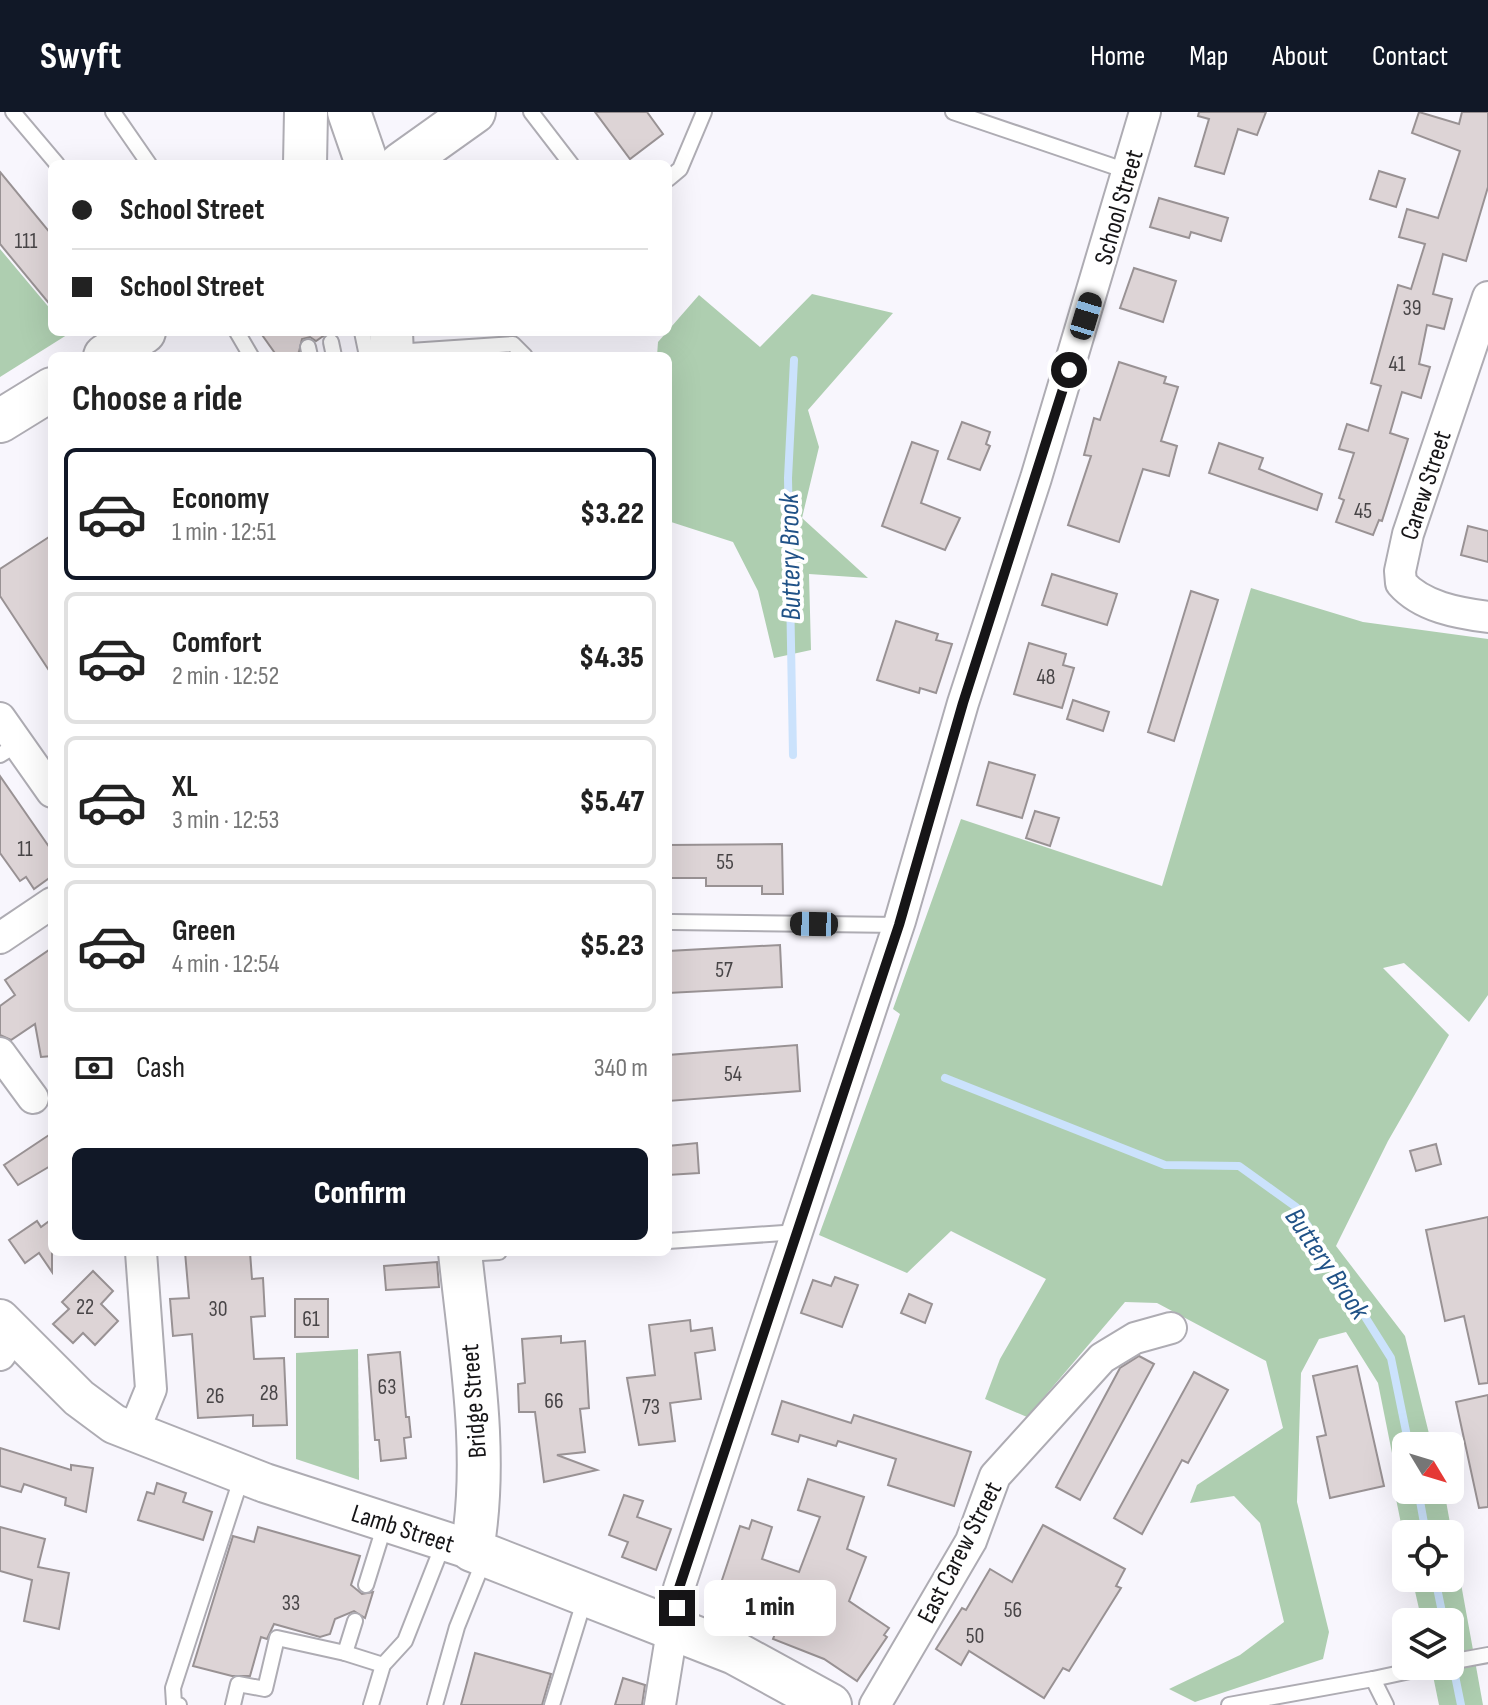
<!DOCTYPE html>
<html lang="en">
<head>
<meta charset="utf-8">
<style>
	body { margin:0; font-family:"Sofia Sans Condensed",sans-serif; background:#f2f2f2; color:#222; height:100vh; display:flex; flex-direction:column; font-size:30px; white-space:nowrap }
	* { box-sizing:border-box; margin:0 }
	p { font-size:26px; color:#767676 }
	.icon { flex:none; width:44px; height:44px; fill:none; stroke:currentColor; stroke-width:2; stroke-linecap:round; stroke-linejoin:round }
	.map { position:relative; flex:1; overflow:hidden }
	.side { position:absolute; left:48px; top:240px; width:624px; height:904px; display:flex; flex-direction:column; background:#fff; border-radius:12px; box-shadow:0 8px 32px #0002 }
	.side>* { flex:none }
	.hud { position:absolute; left:48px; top:48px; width:624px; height:176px; border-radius:12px; box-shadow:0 8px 32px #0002; display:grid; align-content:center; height:176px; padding:0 24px; background:#fff }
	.needle { width:52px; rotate:128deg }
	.fabs { position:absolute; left:1392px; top:1320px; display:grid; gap:16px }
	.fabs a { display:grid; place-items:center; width:72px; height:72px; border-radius:12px; background:#fff; box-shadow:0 8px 32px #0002; font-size:40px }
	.end { position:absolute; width:36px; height:36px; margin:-18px; border:10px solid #161517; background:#fff; box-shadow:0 0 0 4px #fff }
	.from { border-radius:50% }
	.bubble { position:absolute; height:56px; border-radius:12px; background:#fff; box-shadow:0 8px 32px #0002; font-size:26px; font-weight:800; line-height:56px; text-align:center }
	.car { position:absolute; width:24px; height:48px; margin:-24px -12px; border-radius:10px; box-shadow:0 0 6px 2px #0007; background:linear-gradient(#222 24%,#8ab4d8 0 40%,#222 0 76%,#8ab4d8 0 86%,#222 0) }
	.hud b { display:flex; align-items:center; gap:28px; height:76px; font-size:30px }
	.hud b+b { border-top:2px solid #e0e0e0 }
	.hud i { width:20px; height:20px; background:#222 }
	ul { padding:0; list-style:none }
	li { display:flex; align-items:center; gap:24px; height:132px; margin:0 16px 12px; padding:0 8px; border:4px solid #e0e0e0; border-radius:12px }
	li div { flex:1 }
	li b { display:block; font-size:30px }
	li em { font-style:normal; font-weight:800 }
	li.current { border-color:#111827 }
	li>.icon { width:72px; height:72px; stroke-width:1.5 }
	h2 { padding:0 24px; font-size:36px; line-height:96px }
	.pay { display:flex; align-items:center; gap:20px; height:88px; padding:0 24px; font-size:30px }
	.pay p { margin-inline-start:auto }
	.primary-button { display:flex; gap:16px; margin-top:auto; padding:16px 24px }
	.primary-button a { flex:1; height:92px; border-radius:12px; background:#111827; color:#fff; font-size:32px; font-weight:800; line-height:92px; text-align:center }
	header { display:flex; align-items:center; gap:48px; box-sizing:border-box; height:112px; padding:0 40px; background:#111827; color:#fff }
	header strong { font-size:38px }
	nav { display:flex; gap:44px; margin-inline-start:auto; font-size:28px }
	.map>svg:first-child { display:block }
	.green { fill:#aeceb0 }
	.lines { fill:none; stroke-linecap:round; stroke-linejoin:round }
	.stream { stroke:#cbe2fc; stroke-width:8 }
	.building { fill:#ddd4d6; stroke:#999294; stroke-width:2 }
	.service-casing { stroke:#aeacb3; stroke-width:18 }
	.minor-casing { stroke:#aeacb3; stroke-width:34 }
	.tertiary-casing { stroke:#aeacb3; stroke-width:42 }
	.secondary-casing { stroke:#aeacb3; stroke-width:46 }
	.service { stroke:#fff; stroke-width:14 }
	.minor { stroke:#fff; stroke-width:30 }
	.tertiary { stroke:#fff; stroke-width:38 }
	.secondary { stroke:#fff; stroke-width:42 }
	.route { stroke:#161517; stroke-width:10 }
	.labels { text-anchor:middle; stroke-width:8; stroke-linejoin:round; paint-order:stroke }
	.number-label { font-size:22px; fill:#484547 }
	.street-label { font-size:26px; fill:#161517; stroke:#fff }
	.water-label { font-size:28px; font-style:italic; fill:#205287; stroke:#fff }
</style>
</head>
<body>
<header>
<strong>Swyft</strong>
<nav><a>Home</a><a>Map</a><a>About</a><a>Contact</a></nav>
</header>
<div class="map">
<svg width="1488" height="1593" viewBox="0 0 1488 1593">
	<rect width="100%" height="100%" fill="#f8f6fd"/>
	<!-- green -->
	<g class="green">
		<path d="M0,137l52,62v21l18,1 -70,44z"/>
		<path d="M812,182l81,19 -85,97 11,37 -17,71 66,60 -59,-4 2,76 -37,8 -16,-67 -25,-49 -65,-21v-165h-11l1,-14 41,-47 61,52z"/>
		<path d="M1251,476l112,34 125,17v356l-19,27 -65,-59 -21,5 66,67 -61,106 -52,105 69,90 27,110h-26v19l-11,3 -17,-85 -32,-51 -27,7 -18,34 -4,129 32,130 -6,27 -128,43 -26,-13 71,-34 44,-33 -24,-99 -26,-27 -44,7 7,-18 86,-57 -17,-67 -109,-58 -32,-1 -98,115 -42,-18 15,-40 46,-80 -95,-48 -44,42 -88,-38 81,-221 -7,-5 68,-190 201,67z"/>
		<path d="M358,1237l1,131 -63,-21v-106z"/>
		<path d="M1413,1378h31l39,215h-44l-8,-39h19v-44h-28l-10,-44h38v-44h-44v14l-11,-54z"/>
	</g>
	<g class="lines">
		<!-- stream -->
		<g class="stream">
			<path d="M793,643l-5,-277 6,-118"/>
			<path d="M945,966l220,87 74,1 57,41 95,151 18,88"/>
			<path d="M1418,1378l8,44"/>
			<path d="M1435,1466l9,44"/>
			<path d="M1450,1539l11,54"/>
		</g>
	</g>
	<!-- building -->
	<g class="building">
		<path d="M595,0h52l16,22 -33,25z"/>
		<path d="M1199,0h67l-9,23 -19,-6 -14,45 -29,-8 14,-47 -11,-3z"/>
		<path d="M1419,0l40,12 3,-12h26v75l-22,74 -23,-7 -10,40 19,5 -8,30 -17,-4 -8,39 11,3 -9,31 -19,-6 -12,41 18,6 -26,82 -3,-1 -6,15 -37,-13 8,-22 -5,-2 15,-45 -15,-4 8,-25 21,7 13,-45 -10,-3 27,-98 13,4 14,-45 -26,-7 8,-28 31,9 22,-67 -48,-18z"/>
		<path d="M1379,59l26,8 -9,28 -26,-8z"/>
		<path d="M0,60l52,63v72l-52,-63z"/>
		<path d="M1159,86l69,20 -7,23 -30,-9 -2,6 -39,-11z"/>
		<path d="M1134,156l42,13 -13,41 -43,-14z"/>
		<path d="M260,220h69l-13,9 -6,-4 -8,2 -3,13 -5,4h-17z"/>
		<path d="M1119,250l47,15 -2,6 14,4 -17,54 16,5 -8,30 -26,-7 -24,73 -51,-17 23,-69 -7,-1 10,-37 6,2z"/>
		<path d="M962,310l28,10 -4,12 4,2 -10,24 -32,-11z"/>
		<path d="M912,330l26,9 -17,52 39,15 -15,32 -63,-24z"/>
		<path d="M1219,331l44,15 -4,11 63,25 -5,16 -108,-37z"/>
		<path d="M1468,414l20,5v31l-27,-7z"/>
		<path d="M52,423v140l-52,-79v-27z"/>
		<path d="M1052,462l65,20 -10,31 -65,-20z"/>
		<path d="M1191,479l27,9 -44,141 -26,-9z"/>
		<path d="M896,509l42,13 -2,6 16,4 -16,49 -16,-5 -1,5 -42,-13z"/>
		<path d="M1029,531l37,11 -3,11 11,3 -12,40 -48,-14z"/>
		<path d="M1073,588l36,12 -6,19 -36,-12z"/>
		<path d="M989,650l46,13 -13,43 -45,-13z"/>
		<path d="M0,664l52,75v25l-18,13 -8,-12 -6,4 -20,-28z"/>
		<path d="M1035,699l24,7 -9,28 -24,-8z"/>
		<path d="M782,732l1,50h-21v-8h-56v-8h-38v-33z"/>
		<path d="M780,833l2,42 -114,6v-42z"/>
		<path d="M52,836v108l-11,1 -6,-33 -24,16 -11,-5v-29l15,-11 -10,-15z"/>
		<path d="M797,933l3,46 -132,10v-46z"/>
		<path d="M52,1021v32l-34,20 -14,-20z"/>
		<path d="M697,1031l2,30 -31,2v-29z"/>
		<path d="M1436,1032l5,20 -25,7 -6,-20z"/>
		<path d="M1488,1105v166l-9,1 -15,-68 -19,5 -19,-91z"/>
		<path d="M52,1107v53l-13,-19 -14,10 -16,-23 28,-19 4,6z"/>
		<path d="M185,1140h65l2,27 11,-1 2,38 -14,1 3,42 30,-1 3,67 -34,1v-11l-55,3 -6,-84 -19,2 -3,-37 19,-1z"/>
		<path d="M437,1150l2,25 -53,3 -2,-24z"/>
		<path d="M93,1159l20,20 -12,13 17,17 -23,24 -12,-12 -10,10 -20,-19 16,-15 -7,-7z"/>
		<path d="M835,1165l23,8 -16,42 -41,-14 12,-33 18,6z"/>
		<path d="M909,1182l23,10 -7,19 -24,-10z"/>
		<rect x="295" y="1187" width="33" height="38"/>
		<path d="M690,1208l1,11 21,-3 3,22 -20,3 6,46 -31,4 5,38 -36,4 -12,-67 28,-3 -6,-50z"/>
		<path d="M561,1224v7l24,-2 4,67 -9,1 5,43 -28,3 40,15 -53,12 -9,-70h-16l-1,-28 7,-1 -3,-44z"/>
		<path d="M400,1240l6,65h3l2,20 -7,1 2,20 -25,3 -2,-21h-4l-7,-85z"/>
		<path d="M1139,1244l15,8 -74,136 -24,-13 64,-119z"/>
		<path d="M1357,1254l27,120 -54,12 -13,-61 9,-2 -13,-59z"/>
		<path d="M1194,1260l34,18 -40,73 -6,-3 -40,74 -28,-16z"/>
		<path d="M1488,1283v112l-9,1 -23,-106z"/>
		<path d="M782,1289l69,22 3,-8 117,37 -17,54 -66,-21 8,-26 -58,-18 -2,5 -36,-11 -2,7 -26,-8z"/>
		<path d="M0,1336l71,22v-5l22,3 -7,44 -21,-7 1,-7 -42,-14 -3,8 -21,-6z"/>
		<path d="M808,1367l56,18 -17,52 19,8 -17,44 40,27 -5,7 3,2 -30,44 -33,-22 -51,-20 12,-31 -65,-22 20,-60 9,3 3,-9 20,7 -10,32 37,13 21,-55 -22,-7z"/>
		<path d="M157,1371l29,10 -3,9 29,10 -9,28 -65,-20 9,-28 7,2z"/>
		<path d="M624,1383l19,6 -6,16 34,12 -15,41 -34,-13 6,-15 -19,-7z"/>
		<path d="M1043,1413l82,44 -9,17 5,2 -52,83 -6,-3 -19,30 -75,-47 -8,14 -25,-16 26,-41 4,2 24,-41 22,13z"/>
		<path d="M0,1415l45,12 -7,28 31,6 -10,56 -35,-8 8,-41 -32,-9z"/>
		<path d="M258,1415l102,29 -9,29 11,9 11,-2 -8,26 -11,-7 -19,8 -5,15 -10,3 -46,-13 -7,15 -6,-2 -11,39h-18l-39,-10 40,-130 21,6z"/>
		<path d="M475,1541l76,21 -9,31h-81z"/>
		<path d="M623,1566l22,7 -3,20h-27z"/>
	</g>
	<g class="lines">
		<!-- service casing -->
		<g class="service-casing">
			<g id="service">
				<path d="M13,0l44,52"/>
				<path d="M113,0l36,52"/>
				<path d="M531,0l40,52"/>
				<path d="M953,0l174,59"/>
				<path d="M668,67l12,-10 24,-57"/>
				<path d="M237,220l14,24"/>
				<path d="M362,220l5,24"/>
				<path d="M331,230l3,14"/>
				<path d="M308,235l2,9"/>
				<path d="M395,240l118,-8 12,12"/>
				<path d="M0,643l18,-11"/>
				<path d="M672,810l227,3"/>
				<path d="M668,1129l130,-9"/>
				<path d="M463,1142l36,-2"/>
				<path d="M366,1473l19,-61"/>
				<path d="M345,1541l38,12"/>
				<path d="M1450,1550l38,-7"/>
				<path d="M1373,1567l60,-13"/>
				<path d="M179,1593l-5,-1 -1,-16 69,-212"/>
				<path d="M233,1593l5,-21 27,5 12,-51 68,15 10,-32"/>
				<path d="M371,1593l12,-40 22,-24 39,-99"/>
				<path d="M435,1593l22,-78 27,-67"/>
				<path d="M552,1593l33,-107"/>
				<path d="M1229,1593l144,-26 13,26"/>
			</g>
		</g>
		<!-- minor casing -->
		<g class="minor-casing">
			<g id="minor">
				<path d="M1488,185l-80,237 -8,37 1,12c21,24 57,30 87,34"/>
				<path d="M0,606l52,74"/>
				<path d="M0,826l52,-35"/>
				<path d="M0,941l33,45"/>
				<path d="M0,1243l14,-21"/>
				<path d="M133,1321l18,-44 -10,-137"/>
				<path d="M660,1593l19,-117 221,-667 63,-218 73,-225 109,-366"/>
				<path d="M875,1593l96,-164 24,-65 107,-118 33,-20 36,-10"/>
			</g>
		</g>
		<!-- tertiary casing -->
		<g class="tertiary-casing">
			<path id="tertiary" d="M0,1207l79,79 35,26 151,59 207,67"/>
		</g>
		<!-- secondary casing -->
		<g class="secondary-casing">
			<g id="secondary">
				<path d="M349,0l18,52"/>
				<path d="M305,52l1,-52"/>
				<path d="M401,52l73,-52"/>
				<path d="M391,220l1,24"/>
				<path d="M105,244l39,-24"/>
				<path d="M0,309l52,-32"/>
				<path d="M460,1140c10,97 29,202 12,298l263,103 95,52"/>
			</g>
		</g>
		<!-- service -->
		<use href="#service" class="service"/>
		<!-- minor -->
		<use href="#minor" class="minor"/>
		<!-- tertiary -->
		<use href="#tertiary" class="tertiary"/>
		<!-- secondary -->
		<use href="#secondary" class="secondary"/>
	</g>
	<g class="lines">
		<!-- route -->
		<path class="route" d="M677,1496l2,-20 220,-663 64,-222 106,-333"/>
	</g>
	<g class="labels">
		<!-- number labels -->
		<g class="number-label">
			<text x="26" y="136">111</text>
			<text x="1412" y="203">39</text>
			<text x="1397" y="259">41</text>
			<text x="1363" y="406">45</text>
			<text x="1046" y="572">48</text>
			<text x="25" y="744">11</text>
			<text x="725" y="757">55</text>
			<text x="724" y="865">57</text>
			<text x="733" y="969">54</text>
			<text x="85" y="1202">22</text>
			<text x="218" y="1204">30</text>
			<text x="311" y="1214">61</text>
			<text x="387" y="1282">63</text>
			<text x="269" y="1288">28</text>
			<text x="215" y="1291">26</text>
			<text x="554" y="1296">66</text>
			<text x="651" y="1302">73</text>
			<text x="291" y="1498">33</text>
			<text x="1013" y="1505">56</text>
			<text x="975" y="1531">50</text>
		</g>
		<!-- street labels -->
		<g class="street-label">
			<text transform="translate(1118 95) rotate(-74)" y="9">School Street</text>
			<text transform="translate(1425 373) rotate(-72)" y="9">Carew Street</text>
			<text transform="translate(473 1289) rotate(-94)" y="9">Bridge Street</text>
			<text transform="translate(403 1416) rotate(18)" y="9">Lamb Street</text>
			<text transform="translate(959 1440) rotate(-63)" y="9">East Carew Street</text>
		</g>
		<!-- water labels -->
		<g class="water-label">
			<text transform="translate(789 445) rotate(-91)" y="10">Buttery Brook</text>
			<text transform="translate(1328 1151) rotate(56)" y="10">Buttery Brook</text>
		</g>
	</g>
</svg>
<div class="fabs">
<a><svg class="needle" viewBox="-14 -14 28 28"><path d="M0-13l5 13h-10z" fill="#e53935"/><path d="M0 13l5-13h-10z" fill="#767676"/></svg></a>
<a><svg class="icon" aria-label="locate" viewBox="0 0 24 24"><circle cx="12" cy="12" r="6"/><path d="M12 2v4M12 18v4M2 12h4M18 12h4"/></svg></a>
<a><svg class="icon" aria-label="layers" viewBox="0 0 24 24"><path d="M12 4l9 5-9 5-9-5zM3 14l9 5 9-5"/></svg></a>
</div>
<i class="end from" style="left:1069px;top:258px"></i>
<i class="end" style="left:677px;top:1496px"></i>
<div class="bubble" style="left:704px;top:1468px;width:132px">1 min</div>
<i class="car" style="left:1086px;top:204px;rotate:17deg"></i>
<i class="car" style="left:814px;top:812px;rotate:271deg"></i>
<div class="hud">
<b><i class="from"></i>School Street</b>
<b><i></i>School Street</b>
</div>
<section class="side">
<h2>Choose a ride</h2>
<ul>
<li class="current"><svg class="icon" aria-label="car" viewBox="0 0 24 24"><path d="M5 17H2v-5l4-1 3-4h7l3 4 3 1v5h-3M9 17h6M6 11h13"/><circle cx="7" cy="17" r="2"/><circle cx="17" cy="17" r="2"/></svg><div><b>Economy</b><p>1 min · 12:51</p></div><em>$3.22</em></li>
<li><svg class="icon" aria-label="car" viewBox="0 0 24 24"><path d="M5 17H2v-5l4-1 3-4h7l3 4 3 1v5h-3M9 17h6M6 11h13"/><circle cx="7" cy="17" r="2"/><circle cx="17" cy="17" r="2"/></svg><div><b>Comfort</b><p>2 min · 12:52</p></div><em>$4.35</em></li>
<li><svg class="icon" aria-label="car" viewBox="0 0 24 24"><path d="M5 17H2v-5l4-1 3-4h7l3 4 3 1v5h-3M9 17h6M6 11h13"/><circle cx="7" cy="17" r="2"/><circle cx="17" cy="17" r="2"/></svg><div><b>XL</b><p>3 min · 12:53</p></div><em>$5.47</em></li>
<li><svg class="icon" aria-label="car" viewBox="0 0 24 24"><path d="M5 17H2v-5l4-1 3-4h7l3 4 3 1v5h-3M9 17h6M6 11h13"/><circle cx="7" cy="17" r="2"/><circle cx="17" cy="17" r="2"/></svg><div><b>Green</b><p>4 min · 12:54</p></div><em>$5.23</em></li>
</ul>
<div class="pay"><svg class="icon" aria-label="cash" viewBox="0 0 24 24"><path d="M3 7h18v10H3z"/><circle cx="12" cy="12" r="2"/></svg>Cash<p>340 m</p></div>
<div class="primary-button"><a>Confirm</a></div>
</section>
</div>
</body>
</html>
